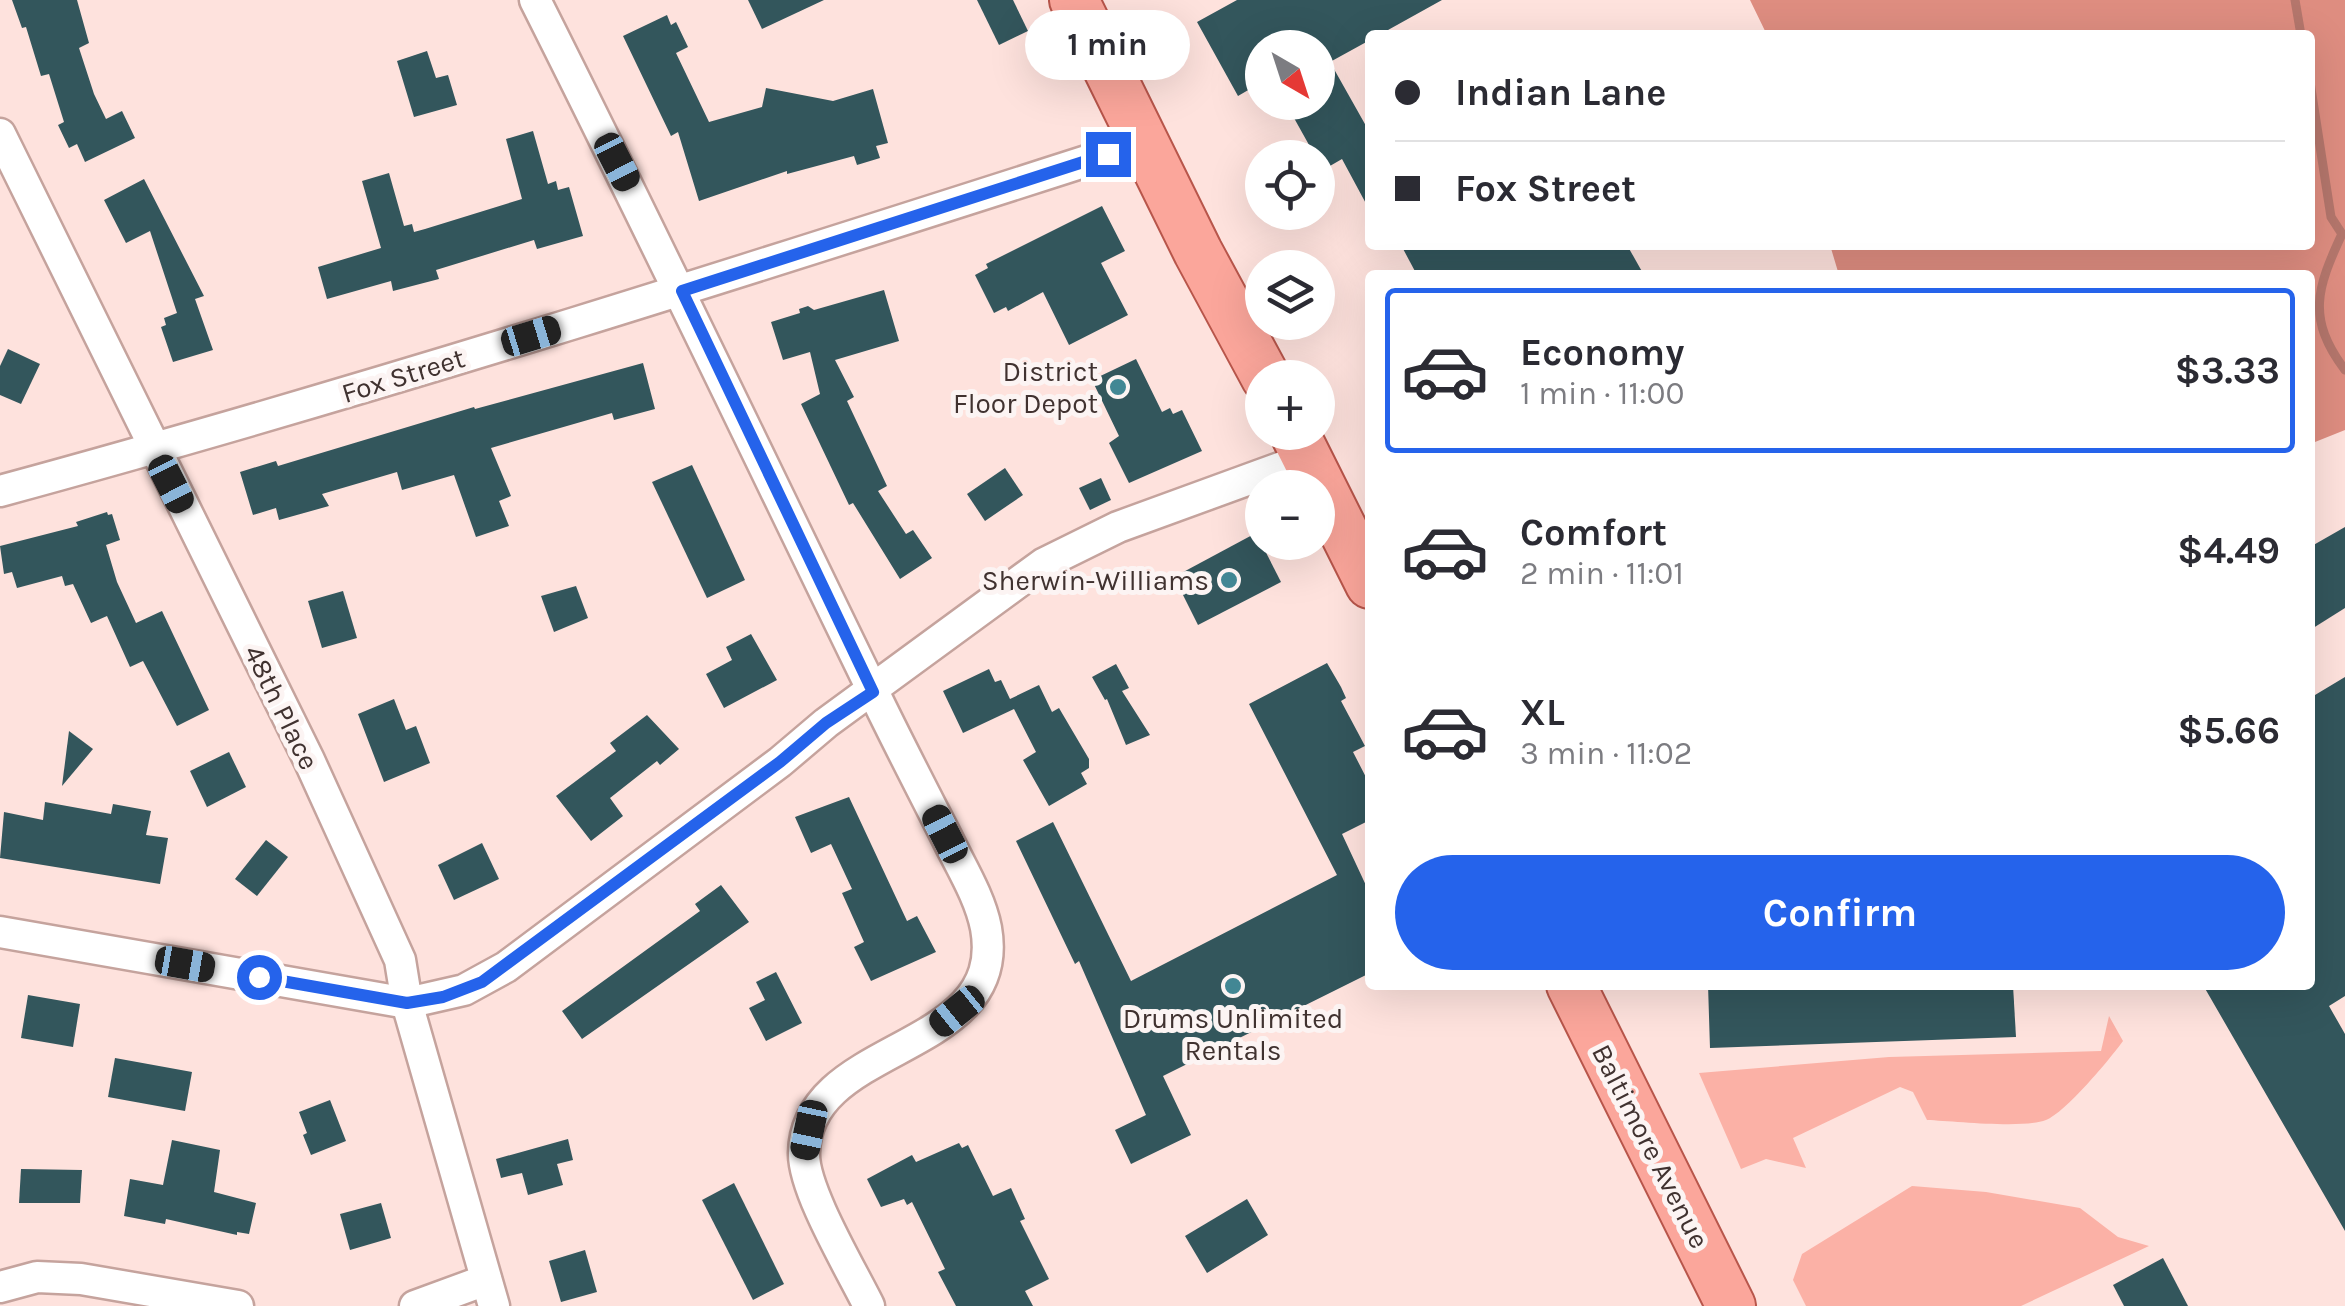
<!DOCTYPE html>
<html lang="en">
<head>
<meta charset="utf-8">
<style>
	body { margin:0; font-family:Karla,sans-serif; background:#f7f7f7; color:#2b2b33; height:100vh; display:flex; flex-direction:column; font-size:38px; white-space:nowrap }
	* { box-sizing:border-box; margin:0 }
	p { font-size:32px; color:#7c7c81 }
	.icon { flex:none; width:55px; height:55px; fill:none; stroke:currentColor; stroke-width:2; stroke-linecap:round; stroke-linejoin:round }
	.map { position:relative; flex:1; overflow:hidden }
	.drawer { position:absolute; left:1365px; top:270px; width:950px; height:720px; display:flex; flex-direction:column; background:#fff; border-radius:10px; box-shadow:0 10px 40px #0002 }
	.drawer>* { flex:none }
	.top-card { position:absolute; left:1365px; top:30px; width:950px; height:220px; border-radius:10px; box-shadow:0 10px 40px #0002; display:grid; align-content:center; height:220px; padding:0 30px; background:#fff }
	.needle { width:65px; rotate:141deg }
	.controls { position:absolute; left:1245px; top:30px; display:grid; gap:20px }
	.controls a { display:grid; place-items:center; width:90px; height:90px; border-radius:50%; background:#fff; box-shadow:0 10px 40px #0002; font-size:50px }
	.end { position:absolute; width:45px; height:45px; margin:-22px; border:12px solid #2563eb; background:#fff; box-shadow:0 0 0 5px #fff }
	.from { border-radius:50% }
	.bubble { position:absolute; height:70px; border-radius:35px; background:#fff; box-shadow:0 10px 40px #0002; font-size:32px; font-weight:700; line-height:70px; text-align:center }
	.car { position:absolute; width:30px; height:60px; margin:-30px -15px; border-radius:12px; box-shadow:0 0 8px 2px #0007; background:linear-gradient(#222 24%,#8ab4d8 0 40%,#222 0 76%,#8ab4d8 0 86%,#222 0) }
	.top-card b { display:flex; align-items:center; gap:35px; height:95px; font-size:38px }
	.top-card b+b { border-top:2px solid #e1e1e2 }
	.top-card i { width:25px; height:25px; background:#2b2b33 }
	ul { padding:18px 0 0; list-style:none }
	li { display:flex; align-items:center; gap:30px; height:165px; margin:0 20px 15px; padding:0 10px; border:5px solid transparent; border-radius:10px }
	li div { flex:1 }
	li b { display:block; font-size:38px }
	li em { font-style:normal; font-weight:700 }
	li.current { border-color:#2563eb }
	li>.icon { width:90px; height:90px; stroke-width:1.5 }
	.cta { display:flex; gap:20px; margin-top:auto; padding:20px 30px }
	.cta a { flex:1; height:115px; border-radius:60px; background:#2563eb; color:#fff; font-size:40px; font-weight:700; line-height:115px; text-align:center }
	.map>svg:first-child { display:block }
	.green { fill:#fbb1a6 }
	.forest { fill:#de8d80 }
	.lines { fill:none; stroke-linecap:round; stroke-linejoin:round }
	.stream { stroke:#b4766c; stroke-width:9 }
	.building { fill:#33565c }
	.street-casing { stroke:#c5a39d; stroke-width:35 }
	.primary-casing { stroke:#b8564b; stroke-width:52 }
	.street { stroke:#fff; stroke-width:30 }
	.primary { stroke:#fba69b; stroke-width:48 }
	.route { stroke:#2563eb; stroke-width:12 }
	.poi-dot { fill:#428794; stroke:#fcf4f3; stroke-width:4 }
	.labels { text-anchor:middle; stroke-width:10; stroke-linejoin:round; paint-order:stroke }
	.poi-label { font-size:28px; fill:#403230; stroke:#fcf4f3; text-anchor:end }
	.street-label { font-size:28px; fill:#403230; stroke:#fcf4f3 }
</style>
</head>
<body>
<div class="map">
<svg width="2345" height="1306" viewBox="0 0 2345 1306">
	<rect width="100%" height="100%" fill="#fee2dd"/>
	<!-- green -->
	<g class="green">
		<path d="M2109,1016l14,25c-13,18 -58,72 -77,79 -22,9 -93,1 -119,0l-14,-28 -13,-5 -107,51 13,30 -40,-9 -25,10 -42,-96 190,-16 212,-6z"/>
		<path d="M1912,1186l74,6 94,16 38,29 31,9 -128,60h-215l-13,-26 9,-26z"/>
	</g>
	<!-- forest -->
	<path class="forest" d="M1750,0h595v430l-35,14v-169h-471l-9,-30h480v-210h-543z"/>
	<g class="lines">
		<!-- stream -->
		<g class="stream">
			<path d="M2295,0l6,35"/>
			<path d="M2310,82l21,135 11,17c-25,54 -36,84 3,136"/>
		</g>
	</g>
	<!-- building -->
	<g class="building">
		<path d="M12,0h65l12,43 -10,5 15,46 12,25 16,-8 13,27 -50,24 -8,-18 -8,4 -11,-23 6,-3 -15,-48 -8,2 -15,-49 -4,1z"/>
		<path d="M748,0h76l-62,29z"/>
		<path d="M977,0h36l15,31 -29,14z"/>
		<path d="M1237,0h205l-63,35h-9v5l-40,22 40,71v78l-28,-52 -19,11 -29,-52 24,-14v-56h-56v34l-24,14 -41,-74z"/>
		<path d="M667,15l4,10 5,-3 12,25 -12,6 33,69 53,-15 4,-19 67,13 40,-12 15,54 -12,3 4,12 -23,7 -3,-9 -67,18v-3l-88,30 -21,-69 -7,4 -48,-100z"/>
		<path d="M427,51l9,27 12,-3 9,30 -43,12 -17,-56z"/>
		<path d="M533,131l15,53 8,-3 2,9 11,-3 14,49 -46,13 -3,-9 -98,30 3,9 -46,12 -2,-10 -64,18 -9,-32 63,-19 -19,-67 27,-8 15,53 8,-2 2,8 11,-3 97,-30 -16,-60z"/>
		<path d="M144,179l60,117 -9,3 18,51 -40,12 -12,-35 5,-2 -2,-7 13,-5 -27,-82 -24,12 -22,-43z"/>
		<path d="M1102,206l23,45 -24,12 27,52 -59,30 -26,-53 -35,19 -2,-4 -12,6 -19,-38 13,-7 -2,-4z"/>
		<path d="M1401,245h226l17,30h-227z"/>
		<path d="M884,290l15,51 -64,19 19,37 -7,4 40,85 -9,5 28,43 7,-4 19,28 -32,21 -47,-76 -4,2 -48,-101 19,-10 -10,-42 -27,8 -12,-38 29,-9 -1,-4 9,-3 6,4z"/>
		<path d="M8,349l32,15 -19,40 -21,-9v-29z"/>
		<path d="M1136,359l26,53 8,-4 3,6 9,-4 20,41 -73,32 -20,-40 10,-7 -27,-56z"/>
		<path d="M643,363l12,46 -41,11 -2,-7 -121,35 20,48 -12,5 10,25 -33,11 -22,-62 -52,15 -5,-18 -75,22 7,12 -50,14 -3,-12 -23,7 -13,-43 36,-11 2,5 196,-59 1,2z"/>
		<path d="M692,465l53,115 -38,18 -55,-116z"/>
		<path d="M1005,468l18,27 -38,26 -18,-27z"/>
		<path d="M1101,478l10,22 -21,10 -11,-22z"/>
		<path d="M107,512l1,3 4,-1 8,26 -14,5 11,37 19,41 26,-12 47,99 -32,16 -34,-65 -13,6 -23,-51 -16,7 -18,-39 -8,2 -3,-10 -45,12 -5,-16 -8,2 -4,-28 78,-20 -2,-4z"/>
		<path d="M2345,527v81l-35,22v-83z"/>
		<path d="M1256,533l25,49 -83,43 -24,-48z"/>
		<path d="M576,586l12,32 -34,14 -13,-36z"/>
		<path d="M343,591l14,47 -35,10 -14,-47z"/>
		<path d="M751,634l26,46 -53,28 -18,-34 26,-14 -6,-13z"/>
		<path d="M1327,663l14,24 5,11 -5,3 24,45 -12,6 17,33v35l-28,14 28,60v79l-207,103 28,59 -60,29 -16,-34 31,-15 -67,-154 -4,3 -59,-123 37,-19 78,159 206,-106 -88,-171z"/>
		<path d="M1116,664l13,24 -7,3 28,44 -24,10 -19,-46 -2,1 -13,-23z"/>
		<path d="M989,669l6,13 6,-2 9,19 29,-14 13,27 7,-4 30,51v9l-8,5 6,11 -38,22 -26,-46 13,-8 -22,-43 -51,24 -20,-42z"/>
		<path d="M2345,677v319l-16,10 16,28v197l-142,-246h107v-287z"/>
		<path d="M394,699l12,31 10,-4 14,37 -46,19 -26,-68z"/>
		<path d="M647,715l32,34 -19,16 -3,-4 -47,37 13,18 -32,25 -35,-45 60,-45 -6,-8z"/>
		<path d="M69,731l24,18 -31,37z"/>
		<path d="M229,752l17,35 -39,20 -17,-36z"/>
		<path d="M849,797l58,124 10,-5 19,36 -65,29 -17,-34 10,-5 -22,-49 10,-4 -21,-45 -20,9 -16,-36z"/>
		<path d="M45,802l66,12 2,-10 38,7 -5,24 22,3 -8,46 -160,-26 4,-46 39,8z"/>
		<path d="M266,840l22,17 -31,39 -22,-17z"/>
		<path d="M482,843l17,36 -45,21 -16,-35z"/>
		<path d="M721,885l28,37 -167,117 -20,-28 138,-100 -5,-7z"/>
		<path d="M776,972l26,51 -36,18 -17,-33 16,-8 -9,-18z"/>
		<path d="M1708,985h305l3,52 -306,11z"/>
		<path d="M28,995l52,9 -7,43 -52,-9z"/>
		<path d="M115,1058l77,14 -7,39 -77,-14z"/>
		<path d="M330,1100l16,41 -35,14 -8,-20 4,-2 -8,-21z"/>
		<path d="M568,1139l5,21 -16,4 6,21 -35,10 -6,-22 -21,5 -5,-19z"/>
		<path d="M172,1140l48,10 -6,42 42,11 -7,31 -12,-2v3l-71,-16 -1,5 -41,-8 6,-37 33,6z"/>
		<path d="M959,1143l3,5 6,-3 25,51 18,-8 14,31 -5,2 29,58 -24,12 8,15h-77l-18,-34 7,-3 -33,-67 -5,3 -3,-6 -23,8 -14,-28 45,-24 4,7z"/>
		<path d="M21,1169l61,1 -2,33h-61z"/>
		<path d="M734,1183l50,101 -31,16 -51,-100z"/>
		<path d="M1247,1199l21,36 -61,38 -22,-37z"/>
		<path d="M381,1203l10,35 -41,12 -10,-36z"/>
		<path d="M585,1250l12,42 -36,10 -12,-41z"/>
		<path d="M2163,1258l25,48h-64l-11,-21z"/>
	</g>
	<g class="lines">
		<!-- street casing -->
		<g class="street-casing">
			<g id="street">
				<path d="M535,0c115,228 225,459 337,689 24,50 50,100 75,149 14,29 33,59 39,90 23,128 -180,111 -182,225 -1,37 48,118 65,153"/>
				<path d="M0,134l309,626 91,200 7,43 87,303"/>
				<path d="M0,491c386,-105 766,-227 1146,-349"/>
				<path d="M0,932l407,71 57,-13 42,-23 274,-205 46,-39 217,-159 75,-37 189,-69"/>
				<path d="M0,1287l37,-10 44,2 157,27"/>
				<path d="M415,1306l71,-26"/>
			</g>
		</g>
		<!-- primary casing -->
		<g class="primary-casing">
			<g id="primary">
				<path d="M1074,0l124,252 68,126"/>
				<path d="M1294,432l76,152"/>
				<path d="M1571,985l160,321"/>
			</g>
		</g>
		<!-- street -->
		<use href="#street" class="street"/>
		<!-- primary -->
		<use href="#primary" class="primary"/>
	</g>
	<g class="lines">
		<!-- route -->
		<path class="route" d="M259,977l148,26 36,-6 39,-15 298,-220 46,-39 47,-31 -191,-401 426,-137"/>
	</g>
	<!-- markers -->
	<g class="poi-dot">
		<circle cx="1118" cy="387" r="10"/>
		<circle cx="1229" cy="580" r="10"/>
		<circle cx="1233" cy="986" r="10"/>
	</g>
	<g class="labels">
		<!-- poi labels -->
		<g class="poi-label">
			<text x="1098" y="381">District<tspan x="1098" dy="32">Floor Depot</tspan></text>
			<text x="1209" y="590">Sherwin-Williams</text>
			<text x="1233" y="1028" text-anchor="middle">Drums Unlimited<tspan x="1233" dy="32">Rentals</tspan></text>
		</g>
		<!-- street labels -->
		<g class="street-label">
			<text transform="translate(403 375) rotate(-17)" y="10">Fox Street</text>
			<text transform="translate(282 707) rotate(64)" y="10">48th Place</text>
			<text transform="translate(1651 1146) rotate(63)" y="10">Baltimore Avenue</text>
		</g>
	</g>
</svg>
<div class="controls">
<a><svg class="needle" viewBox="-14 -14 28 28"><path d="M0-13l5 13h-10z" fill="#e53935"/><path d="M0 13l5-13h-10z" fill="#7c7c81"/></svg></a>
<a><svg class="icon" aria-label="locate" viewBox="0 0 24 24"><circle cx="12" cy="12" r="6"/><path d="M12 2v4M12 18v4M2 12h4M18 12h4"/></svg></a>
<a><svg class="icon" aria-label="layers" viewBox="0 0 24 24"><path d="M12 4l9 5-9 5-9-5zM3 14l9 5 9-5"/></svg></a>
<a>+</a>
<a>−</a>
</div>
<i class="end from" style="left:259px;top:977px"></i>
<i class="end" style="left:1108px;top:154px"></i>
<div class="bubble" style="left:1025px;top:10px;width:165px">1 min</div>
<i class="car" style="left:617px;top:162px;rotate:153deg"></i>
<i class="car" style="left:531px;top:336px;rotate:73deg"></i>
<i class="car" style="left:171px;top:484px;rotate:153deg"></i>
<i class="car" style="left:945px;top:834px;rotate:333deg"></i>
<i class="car" style="left:185px;top:964px;rotate:100deg"></i>
<i class="car" style="left:957px;top:1011px;rotate:231deg"></i>
<i class="car" style="left:809px;top:1130px;rotate:192deg"></i>
<div class="top-card">
<b><i class="from"></i>Indian Lane</b>
<b><i></i>Fox Street</b>
</div>
<section class="drawer">
<ul>
<li class="current"><svg class="icon" aria-label="car" viewBox="0 0 24 24"><path d="M5 17H2v-5l4-1 3-4h7l3 4 3 1v5h-3M9 17h6M6 11h13"/><circle cx="7" cy="17" r="2"/><circle cx="17" cy="17" r="2"/></svg><div><b>Economy</b><p>1 min · 11:00</p></div><em>$3.33</em></li>
<li><svg class="icon" aria-label="car" viewBox="0 0 24 24"><path d="M5 17H2v-5l4-1 3-4h7l3 4 3 1v5h-3M9 17h6M6 11h13"/><circle cx="7" cy="17" r="2"/><circle cx="17" cy="17" r="2"/></svg><div><b>Comfort</b><p>2 min · 11:01</p></div><em>$4.49</em></li>
<li><svg class="icon" aria-label="car" viewBox="0 0 24 24"><path d="M5 17H2v-5l4-1 3-4h7l3 4 3 1v5h-3M9 17h6M6 11h13"/><circle cx="7" cy="17" r="2"/><circle cx="17" cy="17" r="2"/></svg><div><b>XL</b><p>3 min · 11:02</p></div><em>$5.66</em></li>
</ul>
<div class="cta"><a>Confirm</a></div>
</section>
</div>
</body>
</html>
